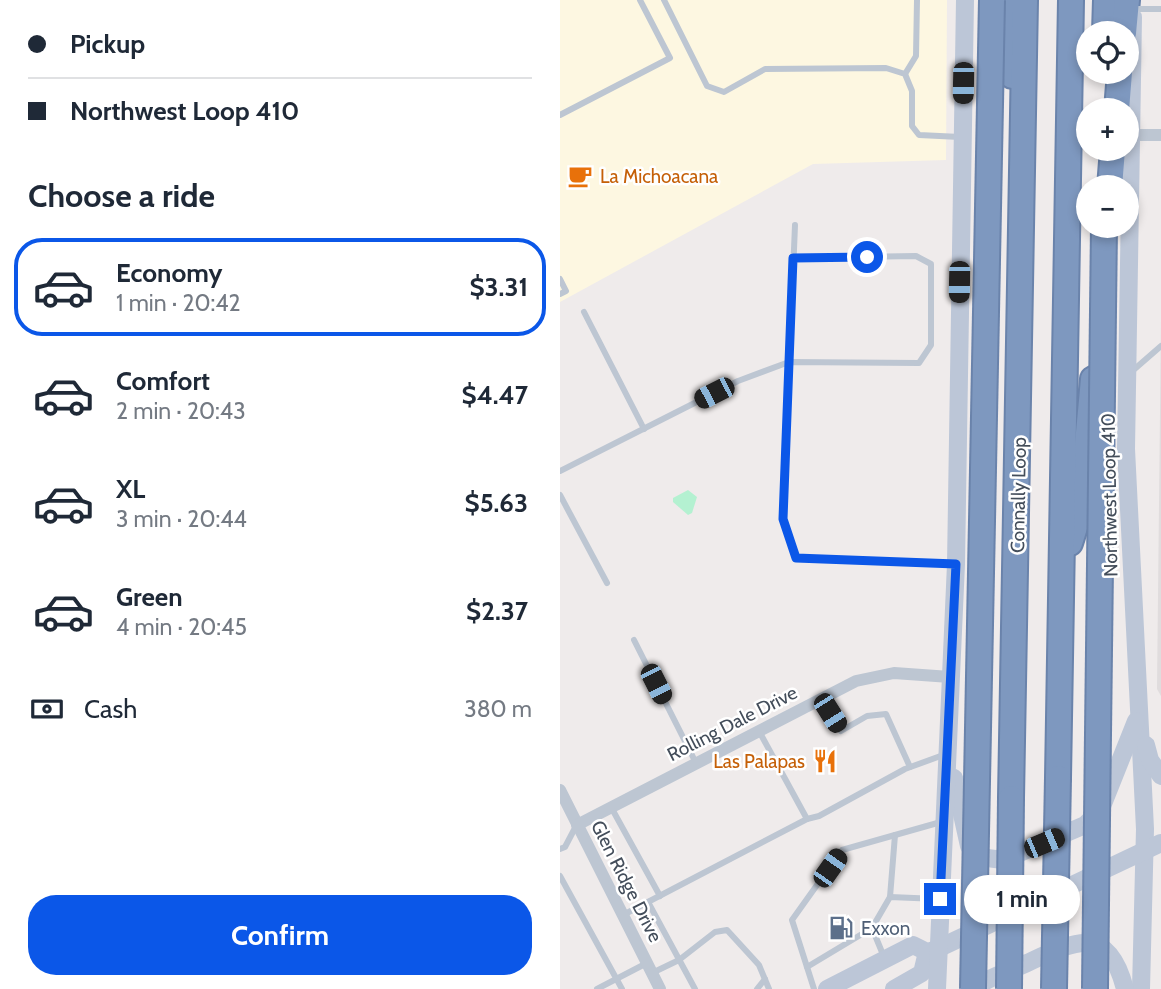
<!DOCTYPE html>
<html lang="en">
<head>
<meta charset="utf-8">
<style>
	body { margin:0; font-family:Cabin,sans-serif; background:#f6f6f7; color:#1f2937; height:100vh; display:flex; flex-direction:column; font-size:26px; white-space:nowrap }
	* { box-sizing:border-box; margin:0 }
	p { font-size:23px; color:#747a83 }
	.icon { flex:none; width:38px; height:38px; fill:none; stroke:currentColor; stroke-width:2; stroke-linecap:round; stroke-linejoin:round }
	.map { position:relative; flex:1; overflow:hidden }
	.details { display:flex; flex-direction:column; background:#fff; width:560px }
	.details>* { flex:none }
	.top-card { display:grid; align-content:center; height:154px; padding:0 28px; background:#fff }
	.buttons { position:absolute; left:516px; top:21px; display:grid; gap:14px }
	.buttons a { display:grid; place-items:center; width:63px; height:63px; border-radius:50%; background:#fff; box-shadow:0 4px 10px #0003; font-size:35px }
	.end { position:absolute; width:32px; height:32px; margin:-16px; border:9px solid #0b57e8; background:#fff; box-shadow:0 0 0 4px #fff }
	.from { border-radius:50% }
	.bubble { position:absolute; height:49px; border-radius:24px; background:#fff; box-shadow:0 4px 10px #0003; font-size:23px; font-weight:700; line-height:49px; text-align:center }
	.car { position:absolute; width:21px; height:42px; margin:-21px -10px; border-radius:9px; box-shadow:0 0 5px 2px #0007; background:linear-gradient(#222 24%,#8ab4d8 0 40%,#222 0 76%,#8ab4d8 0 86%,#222 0) }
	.top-card b { display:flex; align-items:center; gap:24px; height:66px; font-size:26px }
	.top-card b+b { border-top:2px solid #e0e1e3 }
	.top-card i { width:18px; height:18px; background:#1f2937 }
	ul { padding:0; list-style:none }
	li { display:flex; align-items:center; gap:21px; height:98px; margin:0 14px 10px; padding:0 14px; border:4px solid transparent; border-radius:28px }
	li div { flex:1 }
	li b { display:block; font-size:26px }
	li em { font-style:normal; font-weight:700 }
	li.on { border-color:#0b57e8 }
	li>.icon { width:63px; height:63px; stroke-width:1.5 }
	h2 { padding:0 28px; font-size:32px; line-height:84px }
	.pay { display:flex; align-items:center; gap:18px; height:77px; padding:0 28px; font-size:26px }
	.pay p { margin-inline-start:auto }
	.primary-button { display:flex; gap:14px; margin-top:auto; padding:14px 28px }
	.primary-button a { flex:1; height:80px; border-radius:28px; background:#0b57e8; color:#fff; font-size:28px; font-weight:700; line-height:80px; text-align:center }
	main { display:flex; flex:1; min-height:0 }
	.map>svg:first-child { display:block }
	.commercial { fill:#fdf7e1 }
	.education { fill:#e0dcdd }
	.green { fill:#b4f1d1 }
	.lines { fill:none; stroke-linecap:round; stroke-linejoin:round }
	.motorway-casing { stroke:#6a83ab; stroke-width:28 }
	.service { stroke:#bdc6d2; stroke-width:6 }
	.minor { stroke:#bdc6d2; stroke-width:12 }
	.secondary { stroke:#bcc6d7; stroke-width:18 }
	.motorway { stroke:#7e98bf; stroke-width:24 }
	.motorway-bridge-casing { stroke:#6a83ab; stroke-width:28; stroke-linecap:butt }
	.motorway-bridge { stroke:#7e98bf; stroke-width:24 }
	.route { stroke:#0b57e8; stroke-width:9 }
	.labels { text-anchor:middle; stroke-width:5; stroke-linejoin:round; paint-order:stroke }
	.food-label { font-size:19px; fill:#c56008; stroke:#fff; text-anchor:start }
	.street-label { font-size:19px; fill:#434d5a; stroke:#fff }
	.service-label { font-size:19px; fill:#4e5e75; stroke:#fff; text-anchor:start }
</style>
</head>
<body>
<main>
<section class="details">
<div class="top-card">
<b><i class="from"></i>Pickup</b>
<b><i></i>Northwest Loop 410</b>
</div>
<h2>Choose a ride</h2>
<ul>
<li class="on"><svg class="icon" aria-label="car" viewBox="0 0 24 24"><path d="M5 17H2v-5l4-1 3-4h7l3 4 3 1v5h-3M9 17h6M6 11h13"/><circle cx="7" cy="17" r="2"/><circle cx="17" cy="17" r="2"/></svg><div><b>Economy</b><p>1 min · 20:42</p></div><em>$3.31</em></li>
<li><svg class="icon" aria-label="car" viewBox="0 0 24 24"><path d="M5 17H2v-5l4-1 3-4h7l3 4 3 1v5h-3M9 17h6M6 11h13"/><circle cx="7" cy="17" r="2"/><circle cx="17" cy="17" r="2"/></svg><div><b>Comfort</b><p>2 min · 20:43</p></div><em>$4.47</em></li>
<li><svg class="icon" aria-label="car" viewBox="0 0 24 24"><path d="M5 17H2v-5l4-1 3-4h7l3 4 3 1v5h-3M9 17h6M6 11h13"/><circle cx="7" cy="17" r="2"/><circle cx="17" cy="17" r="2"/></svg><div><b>XL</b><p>3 min · 20:44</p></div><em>$5.63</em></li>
<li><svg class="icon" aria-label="car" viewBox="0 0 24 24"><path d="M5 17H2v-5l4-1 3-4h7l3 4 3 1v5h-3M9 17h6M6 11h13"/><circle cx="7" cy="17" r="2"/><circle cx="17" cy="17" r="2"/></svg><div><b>Green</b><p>4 min · 20:45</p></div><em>$2.37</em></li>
</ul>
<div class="pay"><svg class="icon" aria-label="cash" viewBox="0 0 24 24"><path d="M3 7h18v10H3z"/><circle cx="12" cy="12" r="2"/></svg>Cash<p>380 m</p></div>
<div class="primary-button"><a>Confirm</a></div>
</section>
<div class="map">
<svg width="601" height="989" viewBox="0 0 601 989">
	<rect width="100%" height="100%" fill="#efebeb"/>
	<!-- commercial -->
	<path class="commercial" d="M0,0h387l-1,160 -133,4 -253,138z"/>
	<!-- education -->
	<path class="education" d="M601,320v376l-4,-7z"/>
	<!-- green -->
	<path class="green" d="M128,490l9,7 -5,16 -4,2 -15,-13v-4z"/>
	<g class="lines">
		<!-- motorway casing -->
		<g class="motorway-casing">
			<g id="motorway">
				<path d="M444,0l8,76"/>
				<path d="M545,33l1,-33"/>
				<path d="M564,33l3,-33"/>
				<path d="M557,110l3,-38"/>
				<path d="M550,187l3,-38"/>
				<path d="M510,543l11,-35 12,-129"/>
				<path d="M498,778l13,-778"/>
				<path d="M451,798l14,-798"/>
			</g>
		</g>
		<!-- service -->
		<g class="service">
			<path d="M104,0l43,86 17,6 41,-23 121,-1 19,6 7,17v35l7,9 41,2"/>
			<path d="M574,9h27"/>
			<path d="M345,74l11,-18 1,-56"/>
			<path d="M0,115l110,-57 -30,-58"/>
			<path d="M235,225l-12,294 13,39 158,6"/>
			<path d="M0,279l6,12 -6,3"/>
			<path d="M24,312l60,117"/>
			<path d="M570,373l31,-27"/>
			<path d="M0,471l178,-90 51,-19 130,1 12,-18v-81l-15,-8 -123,2"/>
			<path d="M0,495l47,88"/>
			<path d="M74,640l62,123"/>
			<path d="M261,700l20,31 26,-15 19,-2 24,53"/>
			<path d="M199,731l48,88 12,-3 86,-47 41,-15"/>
			<path d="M51,807l49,89"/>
			<path d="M0,849l5,-2 11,-21"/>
			<path d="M0,876l62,113"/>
			<path d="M330,897l5,-62"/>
			<path d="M88,902l47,87"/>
			<path d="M63,915l184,-96"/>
			<path d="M324,957l-12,-29 18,-31 48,2"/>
			<path d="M247,967l65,-39"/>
			<path d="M92,973l27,-13 36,-28 12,-2 32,35 10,24"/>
			<path d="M37,989l50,-26"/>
			<path d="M197,989l8,-10"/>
			<path d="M254,989l-22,-69 50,-70 99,-28"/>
		</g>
		<!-- minor -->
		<g class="minor">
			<path d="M572,135h29"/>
			<path d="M0,790l100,199"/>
			<path d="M17,825l279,-144 38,-8 56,4"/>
		</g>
		<!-- secondary -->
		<g class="secondary">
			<path d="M573,17l-7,432 19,380 -4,160"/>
			<path d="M586,745l4,15 11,16"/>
			<path d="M394,778l15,68 10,11 24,3 82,-35 16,-16 35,-88"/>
			<path d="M267,989l86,-44 14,7 10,-3 224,-106"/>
			<path d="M334,989l28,-16 5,-21"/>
			<path d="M377,989l19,-425 9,-564"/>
			<path d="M413,989c15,-12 37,-18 54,-26 48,-22 81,-40 98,26"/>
		</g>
		<!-- motorway -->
		<use href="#motorway" class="motorway"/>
		<!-- motorway-bridge casing -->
		<g class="motorway-bridge-casing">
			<g id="motorway-bridge">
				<path d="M413,989l19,-989"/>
				<path d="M449,989l2,-191"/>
				<path d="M494,989l4,-211"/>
				<path d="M535,989l9,-763"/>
			</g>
		</g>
		<!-- motorway-bridge -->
		<use href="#motorway-bridge" class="motorway-bridge"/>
	</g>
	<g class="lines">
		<!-- route -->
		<path class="route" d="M307,257l-74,1 -10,261 13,39 160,6 -16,335"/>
	</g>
	<!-- icons -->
	<defs>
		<g id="cafe-bare" transform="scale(1.89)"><path d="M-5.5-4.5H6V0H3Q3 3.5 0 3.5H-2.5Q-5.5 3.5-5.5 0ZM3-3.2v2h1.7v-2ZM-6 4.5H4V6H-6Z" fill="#e8710a" stroke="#fff" stroke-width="2.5" paint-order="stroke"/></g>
		<g id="restaurant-bare" transform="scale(1.89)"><path d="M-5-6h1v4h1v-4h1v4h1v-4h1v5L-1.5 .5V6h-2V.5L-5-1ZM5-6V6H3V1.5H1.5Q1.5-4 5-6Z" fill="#e8710a" stroke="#fff" stroke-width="2.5" paint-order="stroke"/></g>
		<g id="fuel-bare" transform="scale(1.89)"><path d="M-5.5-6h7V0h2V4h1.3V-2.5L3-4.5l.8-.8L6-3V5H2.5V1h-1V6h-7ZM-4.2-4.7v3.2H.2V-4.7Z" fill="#5c6f8a" stroke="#fff" stroke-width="2.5" paint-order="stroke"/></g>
	</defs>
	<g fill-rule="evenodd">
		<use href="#cafe-bare" x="20" y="176"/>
		<use href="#restaurant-bare" x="265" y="761"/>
		<use href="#fuel-bare" x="281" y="928"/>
	</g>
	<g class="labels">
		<!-- food labels -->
		<g class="food-label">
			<text x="40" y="183">La Michoacana</text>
			<text x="245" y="768" text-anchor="end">Las Palapas</text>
		</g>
		<!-- street labels -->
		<g class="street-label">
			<text transform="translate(458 495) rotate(-89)" y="7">Connally Loop</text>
			<text transform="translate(549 495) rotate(-91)" y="7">Northwest Loop 410</text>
			<text transform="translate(172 723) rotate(-27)" y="7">Rolling Dale Drive</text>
			<text transform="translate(67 881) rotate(63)" y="7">Glen Ridge Drive</text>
		</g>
		<!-- service labels -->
		<g class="service-label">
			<text x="301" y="935">Exxon</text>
		</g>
	</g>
</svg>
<div class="buttons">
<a><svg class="icon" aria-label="locate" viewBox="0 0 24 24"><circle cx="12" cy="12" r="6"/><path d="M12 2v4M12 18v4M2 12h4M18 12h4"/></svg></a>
<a>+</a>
<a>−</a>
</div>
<i class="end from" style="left:307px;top:257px"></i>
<i class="end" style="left:380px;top:899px"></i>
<div class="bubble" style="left:404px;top:875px;width:116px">1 min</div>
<i class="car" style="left:403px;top:83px;rotate:181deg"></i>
<i class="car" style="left:399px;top:282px;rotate:181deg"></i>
<i class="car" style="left:154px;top:393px;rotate:243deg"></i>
<i class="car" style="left:96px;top:684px;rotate:153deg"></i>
<i class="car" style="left:270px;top:713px;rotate:148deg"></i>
<i class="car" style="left:484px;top:843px;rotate:67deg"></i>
<i class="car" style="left:270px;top:868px;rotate:35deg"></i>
</div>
</main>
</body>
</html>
